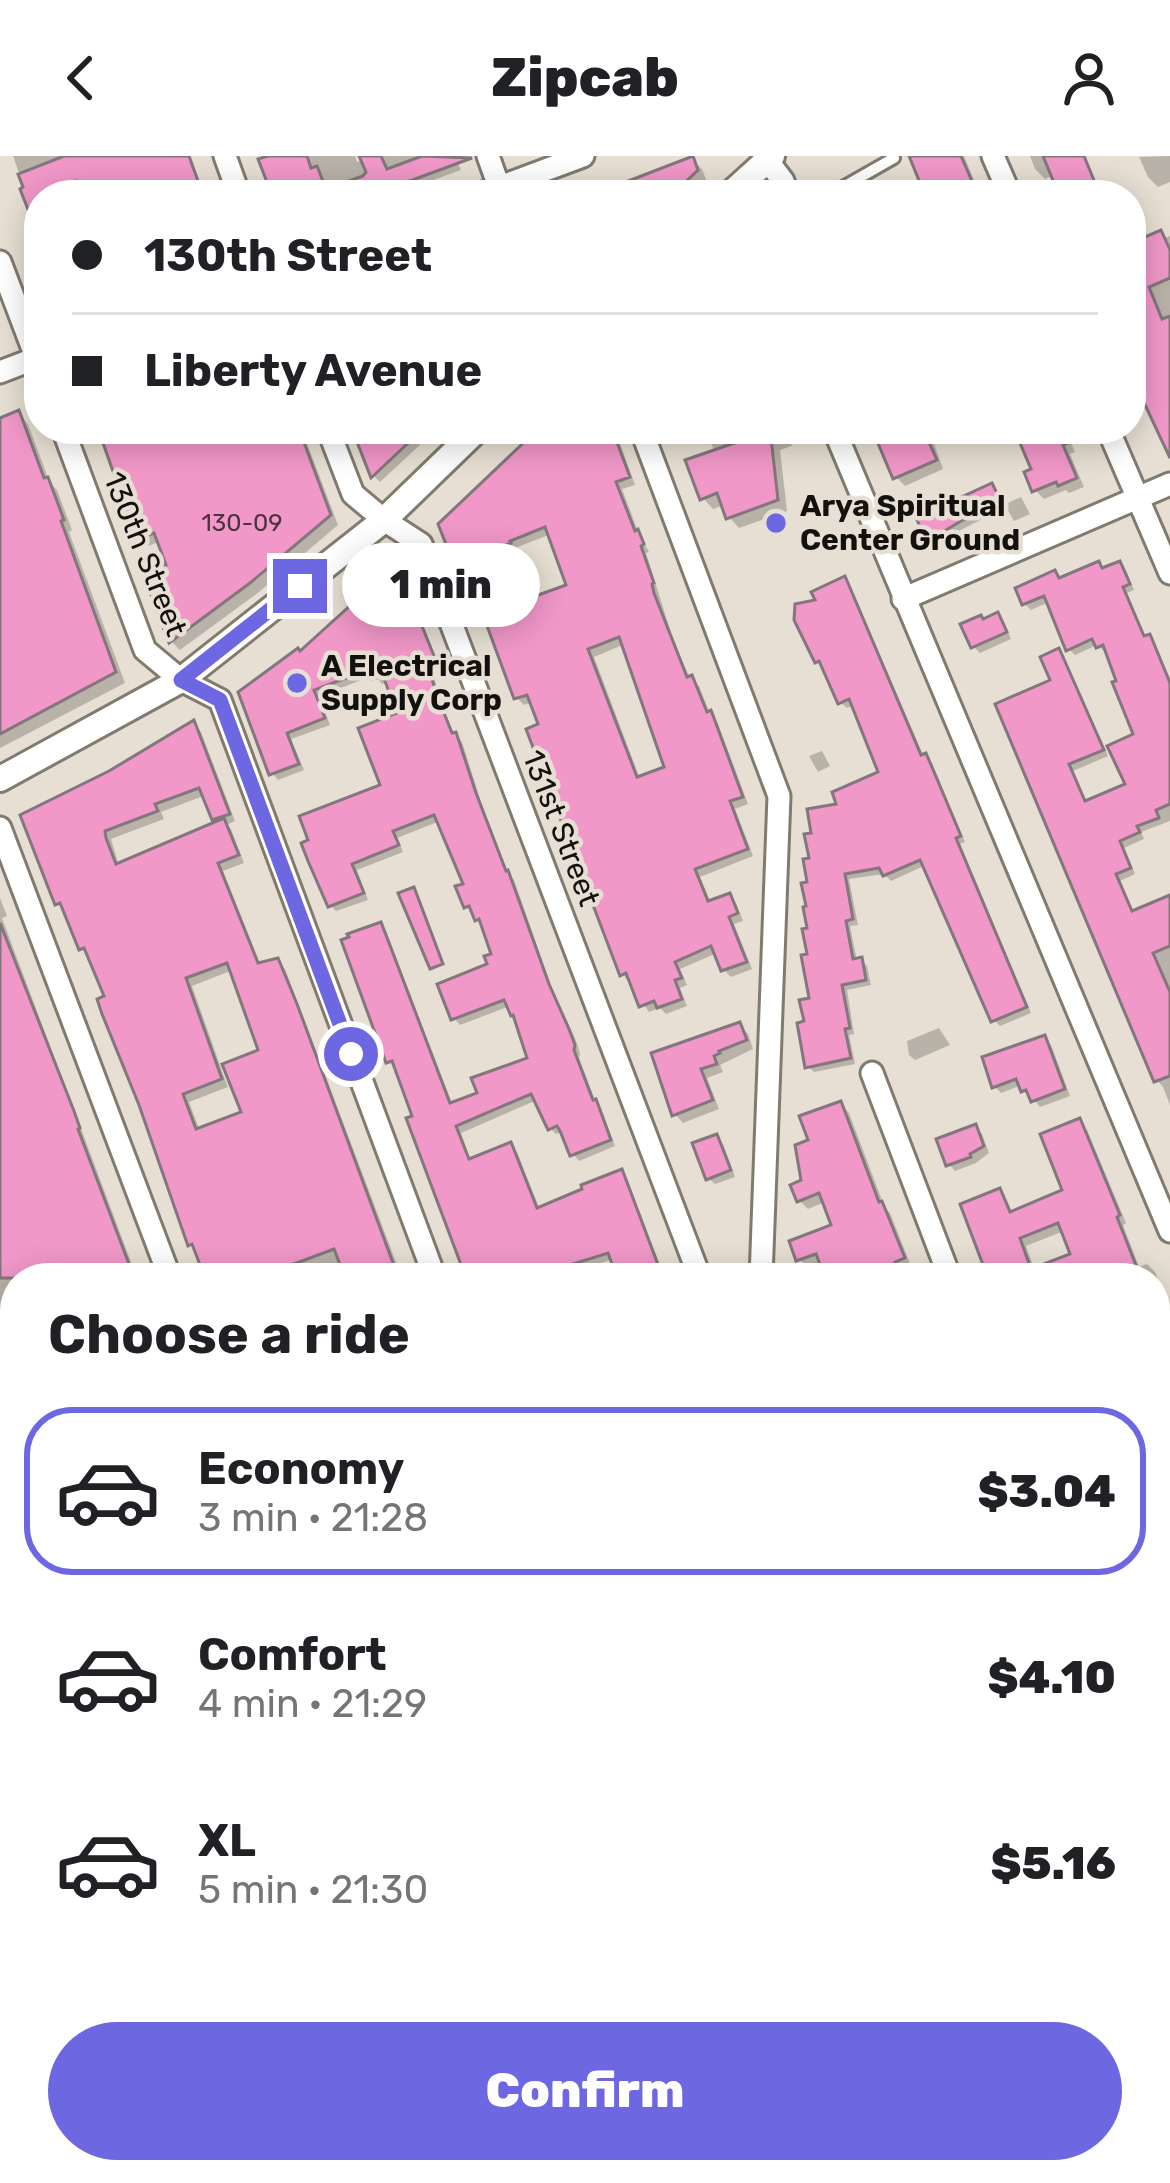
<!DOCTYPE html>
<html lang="en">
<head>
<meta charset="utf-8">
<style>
	body { margin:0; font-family:Rubik,sans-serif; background:#f2f2f2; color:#202124; height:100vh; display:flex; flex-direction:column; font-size:45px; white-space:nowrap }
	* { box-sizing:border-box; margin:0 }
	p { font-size:39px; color:#757577 }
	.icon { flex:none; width:66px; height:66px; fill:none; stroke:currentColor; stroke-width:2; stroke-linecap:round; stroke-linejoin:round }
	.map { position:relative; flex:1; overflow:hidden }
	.drawer { position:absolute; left:0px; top:1107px; width:1170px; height:921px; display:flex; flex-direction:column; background:#fff; border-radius:48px 48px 0 0; box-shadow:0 6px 30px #0003 }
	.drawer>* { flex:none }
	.guide { position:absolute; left:24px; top:24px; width:1122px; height:264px; border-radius:48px; box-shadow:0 6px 30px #0003; display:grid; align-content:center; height:264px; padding:0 48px; background:#fff }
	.end { position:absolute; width:54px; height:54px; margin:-27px; border:15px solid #6e67e2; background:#fff; box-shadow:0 0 0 6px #fff }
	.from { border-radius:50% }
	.bubble { position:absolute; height:84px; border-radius:42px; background:#fff; box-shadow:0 6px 30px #0003; font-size:39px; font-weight:800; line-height:84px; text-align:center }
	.guide b { display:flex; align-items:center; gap:42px; height:114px; font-size:45px }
	.guide b+b { border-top:3px solid #e0e0e0 }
	.guide i { width:30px; height:30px; background:#202124 }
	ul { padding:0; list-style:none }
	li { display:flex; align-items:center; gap:36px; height:168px; margin:0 24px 18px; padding:0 24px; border:6px solid transparent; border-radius:48px }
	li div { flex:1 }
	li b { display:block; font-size:45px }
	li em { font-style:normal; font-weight:800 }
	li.selected { border-color:#6e67e2 }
	li>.icon { width:108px; height:108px; stroke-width:1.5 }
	h2 { padding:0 48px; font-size:54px; line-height:144px }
	.button { display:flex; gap:24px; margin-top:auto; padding:24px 48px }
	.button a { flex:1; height:138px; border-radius:72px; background:#6e67e2; color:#fff; font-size:48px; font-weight:800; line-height:138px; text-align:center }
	header { display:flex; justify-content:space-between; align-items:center; height:156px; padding:0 48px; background:#fff; font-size:54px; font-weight:800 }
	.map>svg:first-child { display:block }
	.shadow { fill:#0003; fill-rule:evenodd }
	.building { fill:#f198c9; stroke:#83767c; stroke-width:3; fill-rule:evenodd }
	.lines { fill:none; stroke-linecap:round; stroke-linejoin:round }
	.service-casing { stroke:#817a6f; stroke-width:16 }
	.minor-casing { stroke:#817a6f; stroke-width:27 }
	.tertiary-casing { stroke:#817a6f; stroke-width:30 }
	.service { stroke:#fff; stroke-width:10 }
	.minor { stroke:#fff; stroke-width:21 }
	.tertiary { stroke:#fff; stroke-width:24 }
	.route { stroke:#6e67e2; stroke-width:15 }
	.poi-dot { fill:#6e67e2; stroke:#e7dfd3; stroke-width:4.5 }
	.labels { text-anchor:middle; stroke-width:9; stroke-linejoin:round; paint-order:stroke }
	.number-label { font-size:24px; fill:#4a333c }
	.poi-label { font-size:30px; font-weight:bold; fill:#13110d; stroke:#e7dfd3; text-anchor:start }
	.street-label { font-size:30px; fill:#13110d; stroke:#e7dfd3 }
</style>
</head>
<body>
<header><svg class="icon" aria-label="back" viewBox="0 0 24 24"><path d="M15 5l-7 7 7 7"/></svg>Zipcab<svg class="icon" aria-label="person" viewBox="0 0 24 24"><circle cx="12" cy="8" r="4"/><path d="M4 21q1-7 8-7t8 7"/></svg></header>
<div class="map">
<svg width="1170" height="2027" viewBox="0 0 1170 2027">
	<rect width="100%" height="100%" fill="#e7dfd3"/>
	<!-- shadow -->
	<g class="shadow">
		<path d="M13,0h177l15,39h-166l-1,49 -8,-7 -4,-13 9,-5z"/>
		<path d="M261,0h94l2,6 16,-6h82l6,14 -69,25h-117z"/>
		<path d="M912,0h52l16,39h-56l4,-1z"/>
		<path d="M1030,0h53l11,27 16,12h-48l-8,-20 -9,4 -10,-10z"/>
		<path d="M1170,0v26l-12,5 -10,-10 -9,-20z"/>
		<path d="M691,3l11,10 5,13 -15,13h-96z"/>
		<path d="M1131,58l11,28 19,-8 4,4 5,-2v218l-39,-94z"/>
		<path d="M18,258l10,10 22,59 7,7 15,40 -3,2 56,151 -125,65v-328z"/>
		<path d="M101,273h195l12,17 30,79 -79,67 -79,58 -8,-8 -25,-67 23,-8 -10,-26 -11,5 -9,-9z"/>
		<path d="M357,273h80l-57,53 -6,-6z"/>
		<path d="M543,273h72l20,56 -13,4 17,45 10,18 -3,1 26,83 18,43 9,7 11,28 7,7 31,83 -13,5 18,47 -53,21 11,26 18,-7 7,7 7,18 -9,3 18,45 -21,8 -7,-7 -7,-17 -37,16 7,16 -7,3 7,18 -21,8 -6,-6 -11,4 -26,-38 -90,-272 -9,3 -7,-7 53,-111 -19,-53 -36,14 1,2 -17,7 1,3 -17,6 3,8 -19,7 -7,-7zM625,488l43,125 -28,10 -46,-122z"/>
		<path d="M706,273h80l6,17 -12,4 7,61 -48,17 -10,-11 -5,-12 -11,4 -10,-11 12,-45z"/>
		<path d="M879,273h50l14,40 -38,17 -9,-9z"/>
		<path d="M1017,273h48l10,23 -5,2 14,33 -15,6 -3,-3 -22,9 -9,-9v-20z"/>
		<path d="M991,331l12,18 18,-8 9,17 -16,7 -8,-14 -57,29 2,4 -16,7 -5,-5z"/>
		<path d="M1120,408l6,6 8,20 -7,3 19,45 3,-1 6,7 15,35v142l-29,11 3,7 -20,9 11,26 -15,7 14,33 36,-11v202l-7,-18 -6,-7 -158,-374 55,-25 4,-29 6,6 44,98 -35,15 14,32 42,-18 8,-50 -29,-84 -3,1 -8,-7 -22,10 -6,-6 -20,-47 -18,8 -7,-7 31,-29 6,6z"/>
		<path d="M398,417l7,6 33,84 -8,3 17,51 7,17 8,8 19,60 28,73 5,5 40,114 21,44 5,15 -1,5 17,45 5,5 14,38 -36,15 -6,-7 -9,-23 -8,3 -6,-6 -13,-28 -76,33 10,29 40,-17 6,7 23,58 81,-37 6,6 38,99h-44l-8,-19 -57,19h-87l-53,-160 -21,-51 -6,-6 -9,-136 6,6 67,175 28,-11 50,-35 -21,-54 -50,19 -6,-7 37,-52 4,-11 -11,-30 -18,-19v-21l-26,-64 -43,17 6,14 -46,18 11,30 -32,11 -6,-6 54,-119 16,-72 -12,-33 -6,3 -7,-9 -56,21 11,29 -39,14 13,31 -26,10 -6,-7 29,-119z"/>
		<path d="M844,423l6,6 74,172 8,6 33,79 -5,2 71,169 -31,13 -6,-6 -68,-155 -35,16 -7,-7 -35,5 9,46 -8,1 7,35 4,-1 6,6 4,19 -24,5 7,44 -5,1 6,29 -41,8 -6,-6 -1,-42 5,-23v-141l28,-54 41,-33 -27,-68 -7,3 -7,-6 -16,-34 -7,-6 2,-60z"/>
		<path d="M998,460l6,6 7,17 -31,14 -7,-7 10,-24z"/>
		<path d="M194,568l7,8 34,89 -9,4 5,4 13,34 -21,8 38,95 16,-5 8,8 117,309h-196l-8,-27 -7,-7 -83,-246 -43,-87 -8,-8 53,-130zM206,639l8,24 5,4 -100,43 -8,-27 53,-20 -3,-7zM233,814l29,82 -41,16 -29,-82zM226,911l19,46 -45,18 -11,-29 39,-15 -7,-18z"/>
		<path d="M822,595l8,15 -12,6 -9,-16z"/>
		<path d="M0,742l7,18 -5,2 135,360h-122v191l-15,-39z"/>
		<path d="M739,870l9,8 5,15 -33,16 3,7 -16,6 12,31 -36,14 -8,-9 -21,-59z"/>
		<path d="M939,872l11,17 -35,15 -6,-5 -2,-14z"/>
		<path d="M1044,882l7,7 19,51 -30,11 -18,-22 -21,8 -7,-7z"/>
		<path d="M841,948l8,9 36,95 5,5 21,53 -10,4 3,8h-76l-6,-15 -14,5 -9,-9 36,-32 -10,-25 -17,7 -9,-9 13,-58z"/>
		<path d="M1080,966l7,8 39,93 -3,2 16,42 8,-3 8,8 15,37v43l-15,6v-80h-164l9,-86 7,8 6,14 53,-22zM1064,1075l10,25 -39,15 -9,-25z"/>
		<path d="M975,972l7,6 7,19 -13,10 -21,8 -6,-7z"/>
		<path d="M716,981l7,7 12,33 -20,7 -7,-6z"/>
		<path d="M1170,1303v33l-15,6v-34z"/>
		<path d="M1155,1419l2,6 13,-5v176l-10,-25 9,-3 -14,-33z"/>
		<path d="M0,1488l15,34v139l-15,6z"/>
		<path d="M15,1727v276l-15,-35v-235z"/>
		<path d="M1155,1774l15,39v47l-15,5z"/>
		<path d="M1170,1883v37l-8,4 3,8 -10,5v-48z"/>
		<path d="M19,2013h190l6,14h-190z"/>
		<path d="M281,2013h71l5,13 15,-6 6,7h-92z"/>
		<path d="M418,2013h55l5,14h-85l27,-9z"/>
		<path d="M548,2013h52l2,6 15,-6h22l6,14h-91z"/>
		<path d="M876,2013l4,12 -4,2h-110l-4,-10 9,-4z"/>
		<path d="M962,2013h42l5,14h-85z"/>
	</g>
	<!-- building -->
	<g class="building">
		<path d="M64,0h125l14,39h-105l-2,-8 -15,6 -5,-12 -37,14 -1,40 -18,-46 3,-2 -5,-13z"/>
		<path d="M268,0h39l4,12 6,-2 9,23 37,-13 3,-4 -7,-16h22l6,13 35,-13 50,2 -100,37h-100l-14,-36z"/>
		<path d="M693,0l5,14 -26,25h-80z"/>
		<path d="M909,0h52l17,39h-53z"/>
		<path d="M1043,0h41l16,39h-41z"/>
		<path d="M1161,74l9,20v28l-21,9 13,32 8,-3v142l-32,-68 3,-1 -10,-22v-124z"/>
		<path d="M19,254l25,68 4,-1 16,43 -3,1 55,151 -116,62v-316z"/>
		<path d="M98,273h201l32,86 -81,68 -81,60 -26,-69 23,-9 -12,-32 -17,6z"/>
		<path d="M352,273h71l-52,49z"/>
		<path d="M538,273h74l18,48 -14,5 19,49 3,-2 6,15 -3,2 13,37 -2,1 2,9 33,84 5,-2 15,37 4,-2 32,87 -13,4 18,48 -53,20 13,32 22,-8 8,20 -9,4 18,45 -26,9 -10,-25 -36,16 7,16 -7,2 7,19 -25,9 -3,-7 -15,6 -13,-34 -6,3 -94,-247 12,-5 -11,-29 -13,4 -31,-84 83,-30 -21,-58 -35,14 1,2 -17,7 1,2 -17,7 3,7 -23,9 -20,-51zM619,481l45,130 -27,10 -49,-128z"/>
		<path d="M742,273h28l8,71 -52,19 -9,-26 -17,7 -15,-40 61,-21z"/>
		<path d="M872,273h51l14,31 -44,19z"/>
		<path d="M1014,273h48l6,14 -5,2 14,33 -19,8 -2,-4 -24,10 -8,-20 7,-3z"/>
		<path d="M992,327l9,19 -40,19 -15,9 2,4 -20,9 -12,-25z"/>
		<path d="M1099,405l3,7 18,-7 10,23 -7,3 21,49 6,-2 20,49v121l-14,6 3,8 -22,8 3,6 -20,9 11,27 -15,6 16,37 38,-16v51l-17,7 17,39v84l-16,6 -159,-378 55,-24 -10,-23 19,-9 45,102 -35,14 16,37 40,-17 -18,-38 26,-12 -21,-52 4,-1 -13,-36 -7,3 -4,-9 -26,12 -22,-55 -22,9 -7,-17 40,-18 4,8z"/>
		<path d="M399,413l35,87 -9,4 17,48 10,25 4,-1 20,61 30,78 2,-1 41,114 20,45 6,16 -1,5 19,50 3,-1 15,41 -41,16 -10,-25 -3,-5 -9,4 -17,-36 -75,32 13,33 42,-17 26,66 45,-19 -1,-4 41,-16 41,109h-46l-9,-25 -80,25h-62l-60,-160 6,-2 -20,-55 -6,2 -45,-123 8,-3 -2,-3 34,-12 69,181 27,-10 -6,-15 56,-20 -14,-43 -2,1 -7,-16 -53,20 -14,-36 50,-20 -3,-8 7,-2 -12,-35 -4,2 -6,-15 -5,2 -9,-22 8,-2 -29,-69 -41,16 6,14 -47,19 12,29 -36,14 -20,-46 -7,-18 7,-3 -9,-24 81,-31 -22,-57 39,-15 -14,-37 -10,3 -3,-10 -56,21 11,28 -38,15 12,31 -30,11 -31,-83 60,-44 2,3 85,-77z"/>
		<path d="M845,420l76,179 5,-2 19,45 16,38 -5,2 71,169 -36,15 -71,-162 -37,16 -4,-8 -34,6 8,45 -7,2 7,38 9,-2 4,23 -24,5 8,43 -5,1 6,29 -46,10 -8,-45 7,-2 -5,-21 10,-2 -8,-43 6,-1 -5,-25 5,-1 -4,-21 3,-1 -5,-23 6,-1 -4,-23 6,-1 -5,-24 7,-1 -4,-24 29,-5 -4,-12 46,-20 -29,-73 -11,5 -19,-43 -4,2 -21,-43 1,-16 20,-4 -4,-8z"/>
		<path d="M998,456l9,20 -36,16 -11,-24 21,-9 2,4z"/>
		<path d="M194,564l36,94 -18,6 -13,-32 -44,16 3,7 -53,20 1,7 10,26 108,-46 15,37 -21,8 40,100 20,-5 19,46 99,267 -18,7h-33l-11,-29 -40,15 5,14h-23l-4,-11 -31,11h-36l-13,-34 -4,2 -49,-141 -37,-91 -5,-15 7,-3 -20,-48 -5,2 -19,-47 -5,2 -35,-90 89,-44zM227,807l31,87 -36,14 19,48 -45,17 -13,-35 39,-15 -36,-101z"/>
		<path d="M414,731l29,77 -13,5 -32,-76z"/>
		<path d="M0,767l74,188 6,17 -2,1 54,143 -18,6h-114z"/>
		<path d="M740,866l7,18 -28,11 1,2 -6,3 3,8 -16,5 12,31 -41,16 -21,-63z"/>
		<path d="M1045,879l20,54 -34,13 -5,-12 -5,2 -5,-13 -24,9 -10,-31z"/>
		<path d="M841,945l38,101 3,-1 23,57 -10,4 6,16h-76l-9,-24 -20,7 -7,-20 42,-16 -12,-32 -22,9 -7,-17 11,-5 -6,-35 13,-5 -9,-24z"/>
		<path d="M1080,962l40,97 -3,2 24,61h-153l-28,-74 40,-16 10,24 52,-22 -22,-56zM1058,1067l12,31 -39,15 -11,-31z"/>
		<path d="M976,968l8,22 -14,8 1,3 -25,9 -10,-27z"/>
		<path d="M717,978l14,36 -25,10 -14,-37z"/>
	</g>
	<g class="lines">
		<!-- service casing -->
		<g class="service-casing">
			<path id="service" d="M836,35l58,-33 -1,-2"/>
		</g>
		<!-- minor casing -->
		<g class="minor-casing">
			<g id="minor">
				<path d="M225,0l14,39"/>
				<path d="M488,0l14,39"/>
				<path d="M764,0l19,25 5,14"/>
				<path d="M993,0l17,39"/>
				<path d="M478,39l105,-39"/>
				<path d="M0,106l39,103"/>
				<path d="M0,216l39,-15"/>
				<path d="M63,273l82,221 36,30 39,20 215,578"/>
				<path d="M328,273l25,65 31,26 37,24 279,734"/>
				<path d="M641,273l138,367 -18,482"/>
				<path d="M834,273l336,802"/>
				<path d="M1108,273l62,144"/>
				<path d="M903,443l267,-115"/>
				<path d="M0,672l170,450"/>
				<path d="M872,917l78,205"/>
				<path d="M1155,1248l15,-6"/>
				<path d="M0,1368l15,40"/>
				<path d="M1155,1663l15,39"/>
				<path d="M0,1695l15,-5"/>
				<path d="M1155,1998l15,-10"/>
				<path d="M244,2013l5,14"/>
				<path d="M506,2013l5,14"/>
				<path d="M725,2013v14"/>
				<path d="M1032,2013l5,14"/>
				<path d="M1107,2027l23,-14"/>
			</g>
		</g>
		<!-- tertiary casing -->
		<g class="tertiary-casing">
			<g id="tertiary">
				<path d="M729,39l43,-39"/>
				<path d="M0,623l181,-99 203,-160 94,-91"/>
			</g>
		</g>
		<!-- service -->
		<use href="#service" class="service"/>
		<!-- minor -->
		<use href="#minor" class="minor"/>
		<!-- tertiary -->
		<use href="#tertiary" class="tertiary"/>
	</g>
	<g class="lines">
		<!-- route -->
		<path class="route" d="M300,430l-119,94 39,20 131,354"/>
	</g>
	<!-- markers -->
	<g class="poi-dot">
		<circle cx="776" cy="367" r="12"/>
		<circle cx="297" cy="527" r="12"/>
	</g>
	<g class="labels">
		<!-- number labels -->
		<g class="number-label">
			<text x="242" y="375">130-09</text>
		</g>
		<!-- poi labels -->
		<g class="poi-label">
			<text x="800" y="360">Arya Spiritual<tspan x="800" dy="34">Center Ground</tspan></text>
			<text x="321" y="520">A Electrical<tspan x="321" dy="34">Supply Corp</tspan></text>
		</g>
		<!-- street labels -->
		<g class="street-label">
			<text transform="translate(145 398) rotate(68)" y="10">130th Street</text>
			<text transform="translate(561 672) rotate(69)" y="10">131st Street</text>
		</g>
	</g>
</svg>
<i class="end from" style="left:351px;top:898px"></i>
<i class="end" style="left:300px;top:430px"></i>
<div class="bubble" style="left:342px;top:387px;width:198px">1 min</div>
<div class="guide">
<b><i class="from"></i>130th Street</b>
<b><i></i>Liberty Avenue</b>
</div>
<section class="drawer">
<h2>Choose a ride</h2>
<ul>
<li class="selected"><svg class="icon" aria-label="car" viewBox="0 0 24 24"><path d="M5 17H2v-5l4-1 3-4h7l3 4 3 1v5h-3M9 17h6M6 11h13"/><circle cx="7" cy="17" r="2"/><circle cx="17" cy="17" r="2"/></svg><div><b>Economy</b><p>3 min · 21:28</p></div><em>$3.04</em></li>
<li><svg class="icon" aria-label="car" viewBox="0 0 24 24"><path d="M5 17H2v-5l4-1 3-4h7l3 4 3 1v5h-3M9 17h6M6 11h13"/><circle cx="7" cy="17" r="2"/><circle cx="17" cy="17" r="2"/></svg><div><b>Comfort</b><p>4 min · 21:29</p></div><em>$4.10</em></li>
<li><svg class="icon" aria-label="car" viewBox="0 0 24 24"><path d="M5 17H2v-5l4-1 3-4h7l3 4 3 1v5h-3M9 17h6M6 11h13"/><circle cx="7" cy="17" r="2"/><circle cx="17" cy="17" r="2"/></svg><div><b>XL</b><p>5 min · 21:30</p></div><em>$5.16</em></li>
</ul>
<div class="button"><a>Confirm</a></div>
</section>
</div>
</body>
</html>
